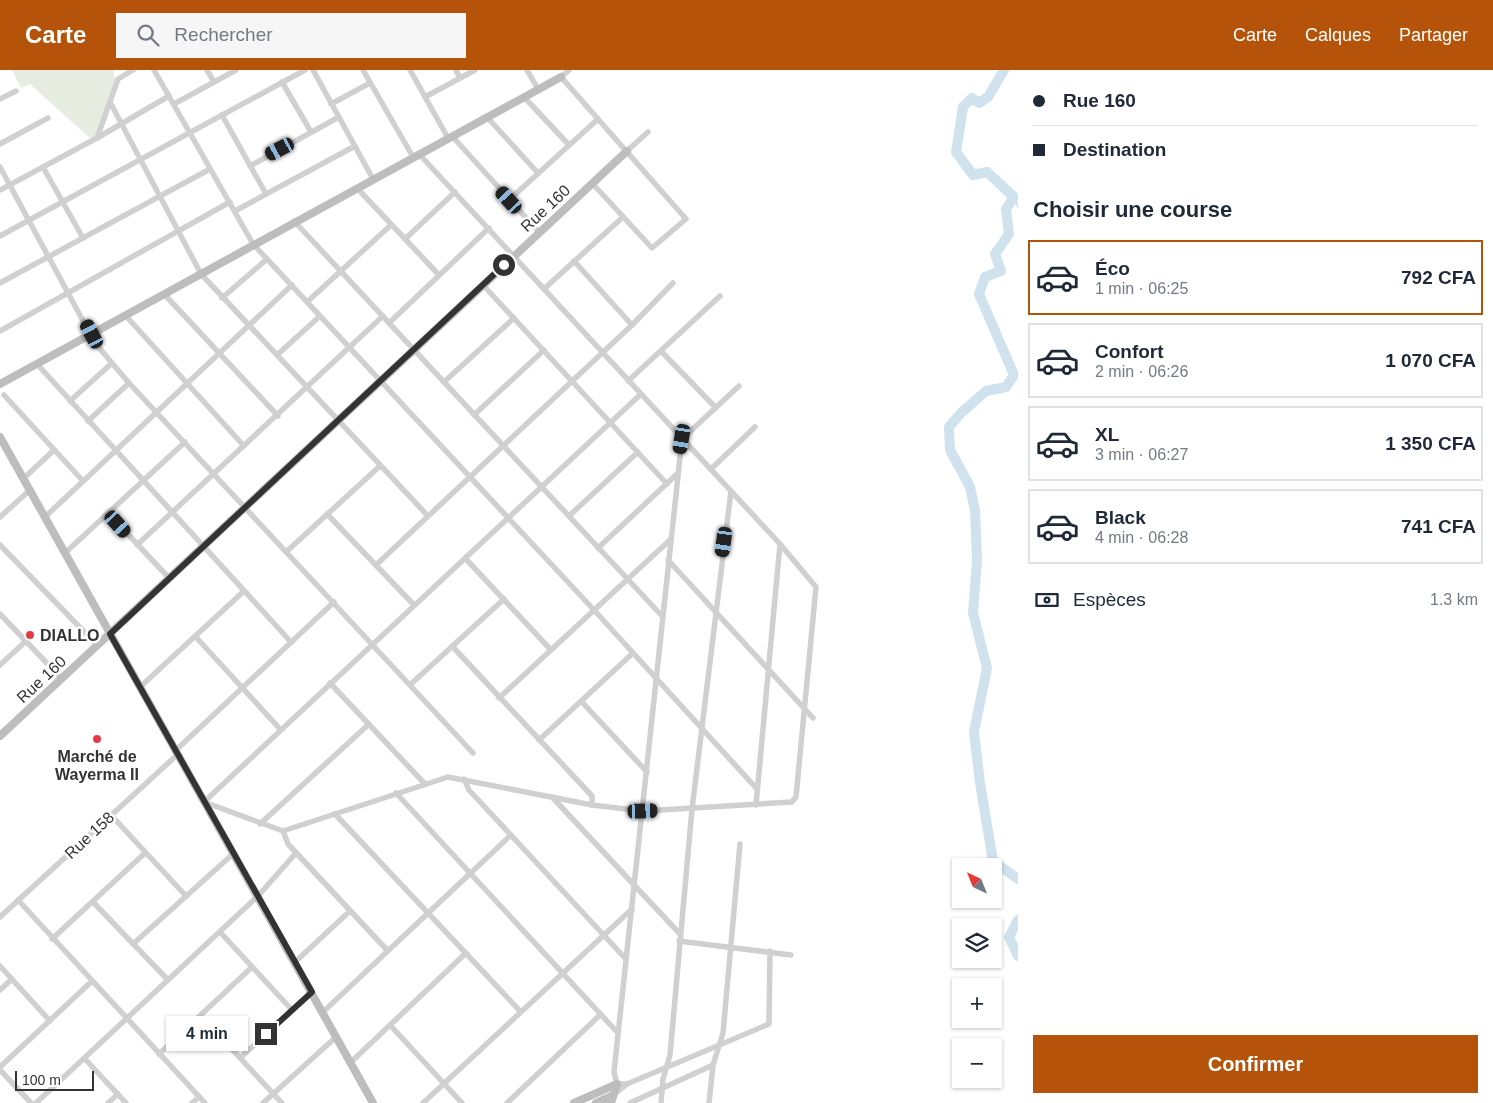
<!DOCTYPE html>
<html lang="fr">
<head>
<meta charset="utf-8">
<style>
	body { margin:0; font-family:Arial,sans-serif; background:#f6f6f7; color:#1f2937; height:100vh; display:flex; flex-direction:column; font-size:19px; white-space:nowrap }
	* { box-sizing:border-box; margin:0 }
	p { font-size:16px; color:#747a83 }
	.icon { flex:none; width:28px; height:28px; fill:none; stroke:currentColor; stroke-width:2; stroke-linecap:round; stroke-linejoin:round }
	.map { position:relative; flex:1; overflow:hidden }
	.drawer { display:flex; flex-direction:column; background:#fff; width:475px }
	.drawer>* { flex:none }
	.hud { display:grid; align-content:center; height:110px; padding:0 15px; background:#fff }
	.needle { width:32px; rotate:317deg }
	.buttons { position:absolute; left:952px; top:788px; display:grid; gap:10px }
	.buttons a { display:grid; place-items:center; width:50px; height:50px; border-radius:0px; background:#fff; box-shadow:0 1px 4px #0004; font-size:25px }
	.scale { position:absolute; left:15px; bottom:12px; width:79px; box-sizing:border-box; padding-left:5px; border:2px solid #333; border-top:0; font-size:14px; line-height:18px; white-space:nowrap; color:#333; -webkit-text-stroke:4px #fff; paint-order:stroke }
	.end { position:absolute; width:22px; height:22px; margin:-11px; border:6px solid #333; background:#fff; box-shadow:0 0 0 2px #fff }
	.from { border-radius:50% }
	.bubble { position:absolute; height:35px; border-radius:0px; background:#fff; box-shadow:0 1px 4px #0004; font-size:16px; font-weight:800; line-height:35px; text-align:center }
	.car { position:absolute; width:15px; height:30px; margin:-15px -8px; border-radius:6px; box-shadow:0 0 4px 1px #0007; background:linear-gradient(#222 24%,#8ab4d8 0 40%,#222 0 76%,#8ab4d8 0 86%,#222 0) }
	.hud b { display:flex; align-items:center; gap:18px; height:48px; font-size:19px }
	.hud b+b { border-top:1px solid #e0e1e3 }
	.hud i { width:12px; height:12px; background:#1f2937 }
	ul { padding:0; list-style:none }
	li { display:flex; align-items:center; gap:15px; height:75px; margin:0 10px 8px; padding:0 5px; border:2px solid #e0e1e3; border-radius:0px }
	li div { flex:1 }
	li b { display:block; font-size:19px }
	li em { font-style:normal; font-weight:800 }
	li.current { border-color:#b45309 }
	li>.icon { width:45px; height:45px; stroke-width:1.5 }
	h2 { padding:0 15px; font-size:22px; line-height:60px }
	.pay { display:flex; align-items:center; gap:12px; height:55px; padding:0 15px; font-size:19px }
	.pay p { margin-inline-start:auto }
	.primary-button { display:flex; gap:10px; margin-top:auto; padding:10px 15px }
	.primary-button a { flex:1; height:58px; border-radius:0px; background:#b45309; color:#fff; font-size:20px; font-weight:800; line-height:58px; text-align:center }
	header { display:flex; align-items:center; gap:30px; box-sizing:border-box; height:70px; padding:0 25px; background:#b45309; color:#fff }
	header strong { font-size:24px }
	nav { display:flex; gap:28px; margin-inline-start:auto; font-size:18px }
	.search { width:350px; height:45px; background:#f6f6f7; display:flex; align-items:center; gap:12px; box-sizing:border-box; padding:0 18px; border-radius:0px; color:#747a83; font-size:19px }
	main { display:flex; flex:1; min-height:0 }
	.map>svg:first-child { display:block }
	.green { fill:#e6ecdf }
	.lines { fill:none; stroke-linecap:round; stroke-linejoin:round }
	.stream { stroke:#cfe2ee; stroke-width:2 }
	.river { stroke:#cfe2ee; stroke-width:10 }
	.street { stroke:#d0d0d0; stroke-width:5.5 }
	.secondary { stroke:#bdbdbd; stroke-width:8 }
	.route { stroke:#333; stroke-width:6 }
	.poi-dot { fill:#e63946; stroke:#fff; stroke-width:2 }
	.labels { text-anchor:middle; stroke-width:5; stroke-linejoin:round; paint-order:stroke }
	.street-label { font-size:16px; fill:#333; stroke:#fff }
	.poi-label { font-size:16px; font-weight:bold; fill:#333; stroke:#fff; text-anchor:start }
</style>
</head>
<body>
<header>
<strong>Carte</strong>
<div class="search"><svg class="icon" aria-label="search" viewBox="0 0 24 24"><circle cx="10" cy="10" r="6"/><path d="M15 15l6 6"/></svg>Rechercher</div>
<nav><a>Carte</a><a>Calques</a><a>Partager</a></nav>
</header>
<main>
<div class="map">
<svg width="1018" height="1033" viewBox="0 0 1018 1033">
	<rect width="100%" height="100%" fill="#fff"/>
	<!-- green -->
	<path class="green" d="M12,0h101l2,9 -20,58 -4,2 -61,-55 -9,4z"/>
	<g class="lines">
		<!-- stream -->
		<path class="stream" d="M1014,127l4,10"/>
		<!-- river -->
		<g class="river">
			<path d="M1004,0l-16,27 -9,6 -7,-5 -9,9 -7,45 17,23 14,-3 27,25 -8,12 3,25 -14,20 6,17 -16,6 -6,17 35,81 -8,12 -20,4 -25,22 -12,14 1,23 20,37 5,23 2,51 -4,52 14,55 -13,64 6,51 13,78 25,18"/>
			<path d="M1018,850l-9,17 9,19"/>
		</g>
		<!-- street -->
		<g class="street">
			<path d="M154,0l99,174 341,366 163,179"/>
			<path d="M207,0l7,12"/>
			<path d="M313,0l60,109"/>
			<path d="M363,0l50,87"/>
			<path d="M410,0l38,68"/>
			<path d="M456,0l4,8"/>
			<path d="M527,0l11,19"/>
			<path d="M569,0l-8,7 125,142 -34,29 -60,-65"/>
			<path d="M282,12l29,50"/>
			<path d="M425,27l50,-27"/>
			<path d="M524,27l45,48"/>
			<path d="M0,29l16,-8"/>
			<path d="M110,32l91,172 227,242"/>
			<path d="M174,34l62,-34"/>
			<path d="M331,34l39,-21"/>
			<path d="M222,45l44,79"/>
			<path d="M487,47l51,56"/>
			<path d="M452,66l87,96"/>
			<path d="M97,68l21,-59 15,-9"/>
			<path d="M0,74l48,-26"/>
			<path d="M627,81l21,-19"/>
			<path d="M419,84l361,390 36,43 -20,210 -4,5 -149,9 -51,-6 -144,-28 -165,54 -79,-29 437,-408"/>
			<path d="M250,96l89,-49"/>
			<path d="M0,97l95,176 34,40 344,370"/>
			<path d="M43,97l40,71"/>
			<path d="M357,118l82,87"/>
			<path d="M0,120l97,-52 72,-42"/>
			<path d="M509,130l89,-81"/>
			<path d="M235,141l120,-65"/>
			<path d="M294,151l368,395"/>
			<path d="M0,166l305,-166"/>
			<path d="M405,169l50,-47"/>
			<path d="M574,191l58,64"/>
			<path d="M0,213l210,-114"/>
			<path d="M483,215l184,199"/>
			<path d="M545,218l78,-71"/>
			<path d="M165,225l113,121"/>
			<path d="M222,228l45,-39"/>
			<path d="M307,232l84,-77"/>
			<path d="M126,246l118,130"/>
			<path d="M389,253l100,-95"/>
			<path d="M0,261l230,-129"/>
			<path d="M661,281l55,57"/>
			<path d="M277,285l43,-39"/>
			<path d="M37,294l254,278"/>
			<path d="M628,311l92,-85"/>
			<path d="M444,312l70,-64"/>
			<path d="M4,325l79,86"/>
			<path d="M70,331l42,-38"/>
			<path d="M474,345l70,-65"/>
			<path d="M88,351l41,-38"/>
			<path d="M711,399l44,-42"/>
			<path d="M23,409l31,-29"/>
			<path d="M108,443l61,65"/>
			<path d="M327,444l87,91"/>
			<path d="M569,446l69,-64"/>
			<path d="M0,447l30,-27"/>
			<path d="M45,447l247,-232"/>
			<path d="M0,475l97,100"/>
			<path d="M137,475l246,-229"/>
			<path d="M598,478l79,-74"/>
			<path d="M286,482l94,-86"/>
			<path d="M65,483l120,-111"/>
			<path d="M465,488l86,92"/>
			<path d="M668,490l145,158"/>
			<path d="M376,495l256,-240 41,-42"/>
			<path d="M0,544l61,64"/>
			<path d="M195,566l85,93"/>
			<path d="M452,576l140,150v9"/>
			<path d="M0,595l26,-24"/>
			<path d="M330,613l95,101"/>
			<path d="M411,614l93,-85"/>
			<path d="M140,617l104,-96"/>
			<path d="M499,628l172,-159"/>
			<path d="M581,631l66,71"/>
			<path d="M539,670l94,-87"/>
			<path d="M175,681l159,-149"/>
			<path d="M464,709l5,11 156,168"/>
			<path d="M396,723l222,240"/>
			<path d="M552,727l128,137"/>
			<path d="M756,735l24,-261"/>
			<path d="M335,744l185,197"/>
			<path d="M111,745l75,81"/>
			<path d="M260,754l109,-100"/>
			<path d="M283,761l5,13 99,106"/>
			<path d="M18,830l187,203"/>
			<path d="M93,832l75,78"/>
			<path d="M0,847l177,-162"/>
			<path d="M220,862l72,78"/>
			<path d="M52,869l93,-86"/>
			<path d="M679,871l112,14"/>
			<path d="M133,874l101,-91"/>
			<path d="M295,892l55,-51"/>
			<path d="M0,896l50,55"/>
			<path d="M0,920l12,-11"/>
			<path d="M323,942l188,-177"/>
			<path d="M201,946l81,87"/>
			<path d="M390,955l72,78"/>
			<path d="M159,984l93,-87"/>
			<path d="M240,988l72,-66"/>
			<path d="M85,989l41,44"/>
			<path d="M350,993l116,-110"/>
			<path d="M0,997l91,-85"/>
			<path d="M0,1000l31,33"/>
			<path d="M627,1014h-10l-3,-12 68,-633 57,-53"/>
			<path d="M613,1025l14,-11 142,-60 1,-73"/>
			<path d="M36,1033l222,-207 38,-43"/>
			<path d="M108,1033l10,-9"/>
			<path d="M192,1033l7,-6"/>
			<path d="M263,1033l73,-66"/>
			<path d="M423,1033l209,-194"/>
			<path d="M507,1033l93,-88"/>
			<path d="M630,1033l83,-38"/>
			<path d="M661,1033l2,-24 7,-24 22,-246 39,-318"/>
			<path d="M709,1033l4,-38 10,-32 17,-189"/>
		</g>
		<!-- secondary -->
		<g class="secondary">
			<path d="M0,314l561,-307"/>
			<path d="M0,367l373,666"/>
			<path d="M0,666l627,-585"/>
			<path d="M574,1033l43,-19"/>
			<path d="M596,1033l16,-7"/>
			<path d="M611,1033l6,-19"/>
		</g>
	</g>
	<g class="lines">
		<!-- route -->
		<path class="route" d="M266,964l46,-42 -202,-358 394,-369"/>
	</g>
	<!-- markers -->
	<g class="poi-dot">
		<circle cx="30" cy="565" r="5"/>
		<circle cx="97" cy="669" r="5"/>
	</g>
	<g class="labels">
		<!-- street labels -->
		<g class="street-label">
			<text transform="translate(545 138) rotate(-43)" y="6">Rue 160</text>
			<text transform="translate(41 609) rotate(-43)" y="6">Rue 160</text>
			<text transform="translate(89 765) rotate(-43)" y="6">Rue 158</text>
		</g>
		<!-- poi labels -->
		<g class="poi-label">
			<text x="40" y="571">DIALLO</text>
			<text x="97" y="692" text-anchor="middle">Marché de<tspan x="97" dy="18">Wayerma II</tspan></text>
		</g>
	</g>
</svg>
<div class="buttons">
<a><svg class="needle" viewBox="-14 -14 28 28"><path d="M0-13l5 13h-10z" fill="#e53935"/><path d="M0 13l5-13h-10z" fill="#747a83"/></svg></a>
<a><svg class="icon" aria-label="layers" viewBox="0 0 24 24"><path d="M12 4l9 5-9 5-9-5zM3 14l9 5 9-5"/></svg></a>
<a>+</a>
<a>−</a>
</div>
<div class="scale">100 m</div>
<i class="end from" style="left:504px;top:195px"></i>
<i class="end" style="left:266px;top:964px"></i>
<div class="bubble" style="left:166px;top:946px;width:82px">4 min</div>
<i class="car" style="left:280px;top:79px;rotate:242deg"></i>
<i class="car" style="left:509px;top:130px;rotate:318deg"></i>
<i class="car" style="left:92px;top:264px;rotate:332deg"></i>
<i class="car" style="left:682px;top:369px;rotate:189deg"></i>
<i class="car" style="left:118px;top:454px;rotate:138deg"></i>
<i class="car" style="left:724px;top:472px;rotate:188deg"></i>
<i class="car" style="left:643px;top:741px;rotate:88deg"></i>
</div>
<section class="drawer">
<div class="hud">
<b><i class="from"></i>Rue 160</b>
<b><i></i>Destination</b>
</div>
<h2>Choisir une course</h2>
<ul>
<li class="current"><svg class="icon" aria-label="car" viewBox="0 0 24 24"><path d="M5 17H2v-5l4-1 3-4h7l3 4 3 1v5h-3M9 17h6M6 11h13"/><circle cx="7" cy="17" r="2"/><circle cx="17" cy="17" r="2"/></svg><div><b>Éco</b><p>1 min · 06:25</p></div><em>792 CFA</em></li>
<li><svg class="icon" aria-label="car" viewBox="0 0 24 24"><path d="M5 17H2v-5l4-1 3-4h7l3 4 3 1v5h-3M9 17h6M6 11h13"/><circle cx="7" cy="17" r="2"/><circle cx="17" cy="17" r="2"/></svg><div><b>Confort</b><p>2 min · 06:26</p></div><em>1 070 CFA</em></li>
<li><svg class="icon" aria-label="car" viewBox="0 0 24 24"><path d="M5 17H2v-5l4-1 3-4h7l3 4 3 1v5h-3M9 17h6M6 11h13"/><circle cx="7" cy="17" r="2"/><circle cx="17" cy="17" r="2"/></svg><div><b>XL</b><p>3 min · 06:27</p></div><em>1 350 CFA</em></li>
<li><svg class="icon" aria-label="car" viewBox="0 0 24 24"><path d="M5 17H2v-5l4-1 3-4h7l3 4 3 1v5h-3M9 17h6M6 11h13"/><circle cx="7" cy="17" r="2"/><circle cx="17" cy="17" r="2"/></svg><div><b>Black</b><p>4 min · 06:28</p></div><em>741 CFA</em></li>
</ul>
<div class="pay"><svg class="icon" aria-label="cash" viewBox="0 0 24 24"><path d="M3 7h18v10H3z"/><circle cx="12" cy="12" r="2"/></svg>Espèces<p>1.3 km</p></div>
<div class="primary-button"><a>Confirmer</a></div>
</section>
</main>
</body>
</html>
